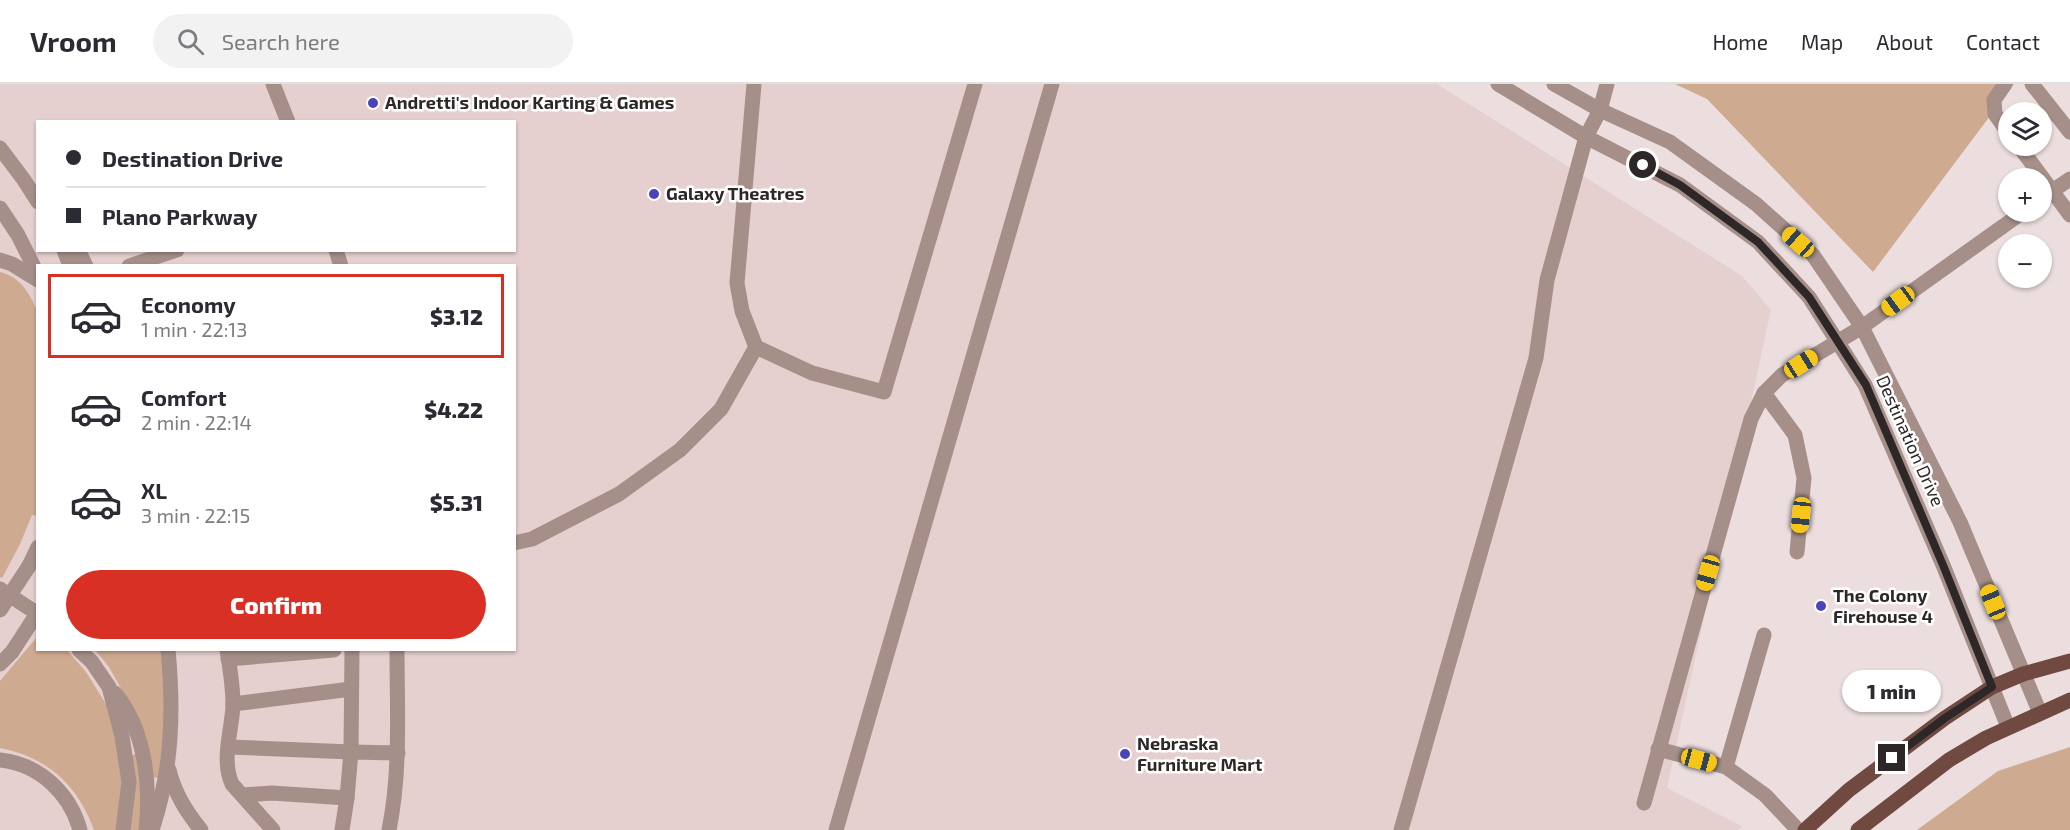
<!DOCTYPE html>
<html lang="en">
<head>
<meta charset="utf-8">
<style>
	body { margin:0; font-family:"Exo 2",sans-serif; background:#f2f2f3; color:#2b2b33; height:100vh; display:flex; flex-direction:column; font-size:22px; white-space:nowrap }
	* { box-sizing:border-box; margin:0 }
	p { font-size:20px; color:#7c7c81 }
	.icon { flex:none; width:33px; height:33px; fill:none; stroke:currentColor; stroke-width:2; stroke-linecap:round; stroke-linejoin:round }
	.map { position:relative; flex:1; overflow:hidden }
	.panel { position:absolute; left:36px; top:180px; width:480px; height:387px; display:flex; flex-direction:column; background:#fff; border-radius:0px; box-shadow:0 2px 4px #0004 }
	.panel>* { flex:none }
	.hud { position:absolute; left:36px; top:36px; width:480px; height:132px; border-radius:0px; box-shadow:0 2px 4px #0004; display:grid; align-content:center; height:132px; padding:0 30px; background:#fff }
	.fabs { position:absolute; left:1998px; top:18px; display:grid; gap:12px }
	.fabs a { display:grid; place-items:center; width:54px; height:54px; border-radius:50%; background:#fff; box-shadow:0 2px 4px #0004; font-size:30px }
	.end { position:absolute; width:27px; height:27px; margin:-14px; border:8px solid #2d2727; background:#fff; box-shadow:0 0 0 3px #fff }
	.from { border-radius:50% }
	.bubble { position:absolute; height:42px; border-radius:21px; background:#fff; box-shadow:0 2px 4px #0004; font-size:20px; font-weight:800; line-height:42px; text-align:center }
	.car { position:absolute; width:18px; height:36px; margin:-18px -9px; border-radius:8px; box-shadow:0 0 4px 2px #0007; background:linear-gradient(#f5c518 24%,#345 0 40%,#f5c518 0 76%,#345 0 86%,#f5c518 0) }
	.hud b { display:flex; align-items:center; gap:21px; height:57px; font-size:22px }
	.hud b+b { border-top:2px solid #e1e1e2 }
	.hud i { width:15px; height:15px; background:#2b2b33 }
	ul { padding:10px 0 0; list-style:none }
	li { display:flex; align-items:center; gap:18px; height:84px; margin:0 12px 9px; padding:0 18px; border:3px solid transparent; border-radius:0px }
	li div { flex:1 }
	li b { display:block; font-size:22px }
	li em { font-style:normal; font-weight:800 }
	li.selected { border-color:#d93025 }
	li>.icon { width:54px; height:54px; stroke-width:1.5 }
	.primary-button { display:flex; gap:12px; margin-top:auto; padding:12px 30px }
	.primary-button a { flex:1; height:69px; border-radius:36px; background:#d93025; color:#fff; font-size:24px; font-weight:800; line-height:69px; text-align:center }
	header { display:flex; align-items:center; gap:36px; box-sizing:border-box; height:84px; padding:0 30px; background:#fff; border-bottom:2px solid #e1e1e2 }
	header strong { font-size:28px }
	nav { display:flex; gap:33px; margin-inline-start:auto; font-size:21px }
	.search { width:420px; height:54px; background:#f2f2f3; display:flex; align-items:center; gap:15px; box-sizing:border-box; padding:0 21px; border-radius:33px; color:#7c7c81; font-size:22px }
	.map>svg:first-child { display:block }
	.built { fill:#e5cfcf; fill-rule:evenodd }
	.green { fill:#ceaa91 }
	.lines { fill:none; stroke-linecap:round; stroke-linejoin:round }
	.minor { stroke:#a58f88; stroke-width:15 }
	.major { stroke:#704a40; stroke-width:15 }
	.minor-bridge { stroke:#a58f88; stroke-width:15 }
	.route { stroke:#2d2727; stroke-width:8 }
	.poi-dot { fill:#4b43ba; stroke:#fff; stroke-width:2 }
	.labels { text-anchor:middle; stroke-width:5; stroke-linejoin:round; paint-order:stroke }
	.poi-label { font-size:18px; font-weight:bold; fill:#2d2727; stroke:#fff; text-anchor:start }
	.street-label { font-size:18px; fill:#2d2727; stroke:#fff }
</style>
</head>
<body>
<header>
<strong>Vroom</strong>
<div class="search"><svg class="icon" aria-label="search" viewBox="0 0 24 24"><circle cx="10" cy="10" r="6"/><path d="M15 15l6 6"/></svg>Search here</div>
<nav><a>Home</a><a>Map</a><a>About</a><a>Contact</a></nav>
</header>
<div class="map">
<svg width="2070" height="746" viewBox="0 0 2070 746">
	<rect width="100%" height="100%" fill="#ecdede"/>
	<!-- built -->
	<path class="built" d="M0,0h1437l305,192 29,34 -104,478 75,38 -4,4h-1738zM38,38h476v128h-476zM38,182h476v384h-476z"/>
	<!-- green -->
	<g class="green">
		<path d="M1675,0h339l-141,188 -166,-173z"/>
		<path d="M0,188c21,5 30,22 38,41l-1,203 -5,-1 -12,29 -18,34 -2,-1z"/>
		<path d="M37,553l1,13h29l19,22 23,37 13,64 -1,37 -4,20h-23c-16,-45 -47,-73 -94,-82v-67z"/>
		<path d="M95,566h67l4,70 -8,58 -6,-1 -21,-71 -22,-39z"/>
		<path d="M2070,663v83h-153l81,-59z"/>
		<path d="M137,670l4,20v56h-12l2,-75z"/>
	</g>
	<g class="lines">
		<!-- minor -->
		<g class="minor">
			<path d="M273,0l15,38"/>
			<path d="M754,0l-17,199 5,28 14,36 56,26 72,19 91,-308"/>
			<path d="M1498,0l88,53 94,48 78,57 51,55 56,88 78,180 65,162"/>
			<path d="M1554,0l46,26 70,32 86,62 57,51 49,72 98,195 80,191"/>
			<path d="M2005,0l-11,16 1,14 13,18"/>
			<path d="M2032,0l38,48"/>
			<path d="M2019,62l51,69"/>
			<path d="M0,64l24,32 14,22"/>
			<path d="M2042,114l28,-19"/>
			<path d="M0,124l18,27 20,40"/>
			<path d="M64,166l6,16"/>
			<path d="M78,166l8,16"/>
			<path d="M336,166l5,16"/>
			<path d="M0,176l12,4 26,16"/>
			<path d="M129,182l48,-16"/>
			<path d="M1764,309l31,42 9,43 -7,74"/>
			<path d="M514,459l18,-4 87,-45 61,-44 41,-41 35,-62"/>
			<path d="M29,482l9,-19"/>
			<path d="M0,505l38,25"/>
			<path d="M79,566l13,12 17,25 13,49 7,46 -6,48"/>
			<path d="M227,566c3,18 6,37 6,55 -1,25 -12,55 -1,79l41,46"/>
			<path d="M228,575l106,-9"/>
			<path d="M0,580l12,-12"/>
			<path d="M115,609c30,36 36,92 31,137"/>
			<path d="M233,620l118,-15"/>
			<path d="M229,663l122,5 1,-102"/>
			<path d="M1658,665l68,18 39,28 33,35"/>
			<path d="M0,676c39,4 70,33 80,70"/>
			<path d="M1726,683l38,-132"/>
			<path d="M169,686c6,24 17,41 32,60"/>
			<path d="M243,711l29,-2 75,5"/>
			<path d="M1644,719l107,-384 13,-26 18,-18 80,-48 161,-115"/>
			<path d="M152,746c20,-60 22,-118 16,-180"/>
			<path d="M342,746l5,-32 4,-46 47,1"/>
			<path d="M389,746c12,-59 8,-121 8,-180"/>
			<path d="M836,746l216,-746"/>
			<path d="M1401,746l135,-472 11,-78 39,-143 14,-27 7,-26"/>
		</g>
		<!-- major -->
		<g class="major">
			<path d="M1805,746l44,-40 96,-72 47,-31 31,-13 47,-13"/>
			<path d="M1858,746l91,-70 37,-22 84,-38"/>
		</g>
		<!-- minor-bridge -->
		<g class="minor-bridge">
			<path d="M0,526l29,-44"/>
			<path d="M12,568l26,-40"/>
		</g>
	</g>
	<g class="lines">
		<!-- route -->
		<path class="route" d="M1643,81l37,20 78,57 51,55 57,88 77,180 49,122 -47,31 -53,40"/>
	</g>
	<!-- markers -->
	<g class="poi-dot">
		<circle cx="373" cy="19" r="6"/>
		<circle cx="654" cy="110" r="6"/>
		<circle cx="1821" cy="522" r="6"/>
		<circle cx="1125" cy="670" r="6"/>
	</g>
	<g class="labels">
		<!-- poi labels -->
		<g class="poi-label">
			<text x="385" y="25">Andretti's Indoor Karting &amp; Games</text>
			<text x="666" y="116">Galaxy Theatres</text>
			<text x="1833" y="518">The Colony<tspan x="1833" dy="21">Firehouse 4</tspan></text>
			<text x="1137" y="666">Nebraska<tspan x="1137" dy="21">Furniture Mart</tspan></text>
		</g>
		<!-- street labels -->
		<g class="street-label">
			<text transform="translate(1910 357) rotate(66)" y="6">Destination Drive</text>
		</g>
	</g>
</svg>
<div class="fabs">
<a><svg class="icon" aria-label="layers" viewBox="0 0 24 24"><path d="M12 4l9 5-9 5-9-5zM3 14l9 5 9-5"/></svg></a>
<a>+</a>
<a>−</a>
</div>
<i class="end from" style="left:1643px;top:81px"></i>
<i class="end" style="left:1892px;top:674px"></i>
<div class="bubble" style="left:1842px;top:586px;width:99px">1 min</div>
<i class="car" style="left:1798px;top:158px;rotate:311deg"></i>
<i class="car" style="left:1898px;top:217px;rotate:234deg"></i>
<i class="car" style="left:1801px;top:280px;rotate:58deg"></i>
<i class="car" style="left:1801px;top:431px;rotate:186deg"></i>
<i class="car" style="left:1708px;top:489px;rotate:196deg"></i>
<i class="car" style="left:1993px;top:518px;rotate:338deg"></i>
<i class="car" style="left:1699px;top:676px;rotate:105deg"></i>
<div class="hud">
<b><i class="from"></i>Destination Drive</b>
<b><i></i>Plano Parkway</b>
</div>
<section class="panel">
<ul>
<li class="selected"><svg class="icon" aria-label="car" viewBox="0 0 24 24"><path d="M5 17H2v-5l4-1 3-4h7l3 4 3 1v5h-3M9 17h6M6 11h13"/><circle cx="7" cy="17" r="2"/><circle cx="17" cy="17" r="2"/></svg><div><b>Economy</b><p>1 min · 22:13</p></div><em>$3.12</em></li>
<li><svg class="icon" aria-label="car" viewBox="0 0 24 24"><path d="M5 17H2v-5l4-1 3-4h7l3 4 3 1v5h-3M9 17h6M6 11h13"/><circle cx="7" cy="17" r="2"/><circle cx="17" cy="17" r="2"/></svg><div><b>Comfort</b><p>2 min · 22:14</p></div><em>$4.22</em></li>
<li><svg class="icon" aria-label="car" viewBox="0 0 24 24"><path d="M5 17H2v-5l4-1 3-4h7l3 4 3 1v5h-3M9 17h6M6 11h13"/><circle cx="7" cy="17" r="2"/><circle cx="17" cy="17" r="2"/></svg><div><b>XL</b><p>3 min · 22:15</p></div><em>$5.31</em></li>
</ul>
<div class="primary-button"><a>Confirm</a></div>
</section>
</div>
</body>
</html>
